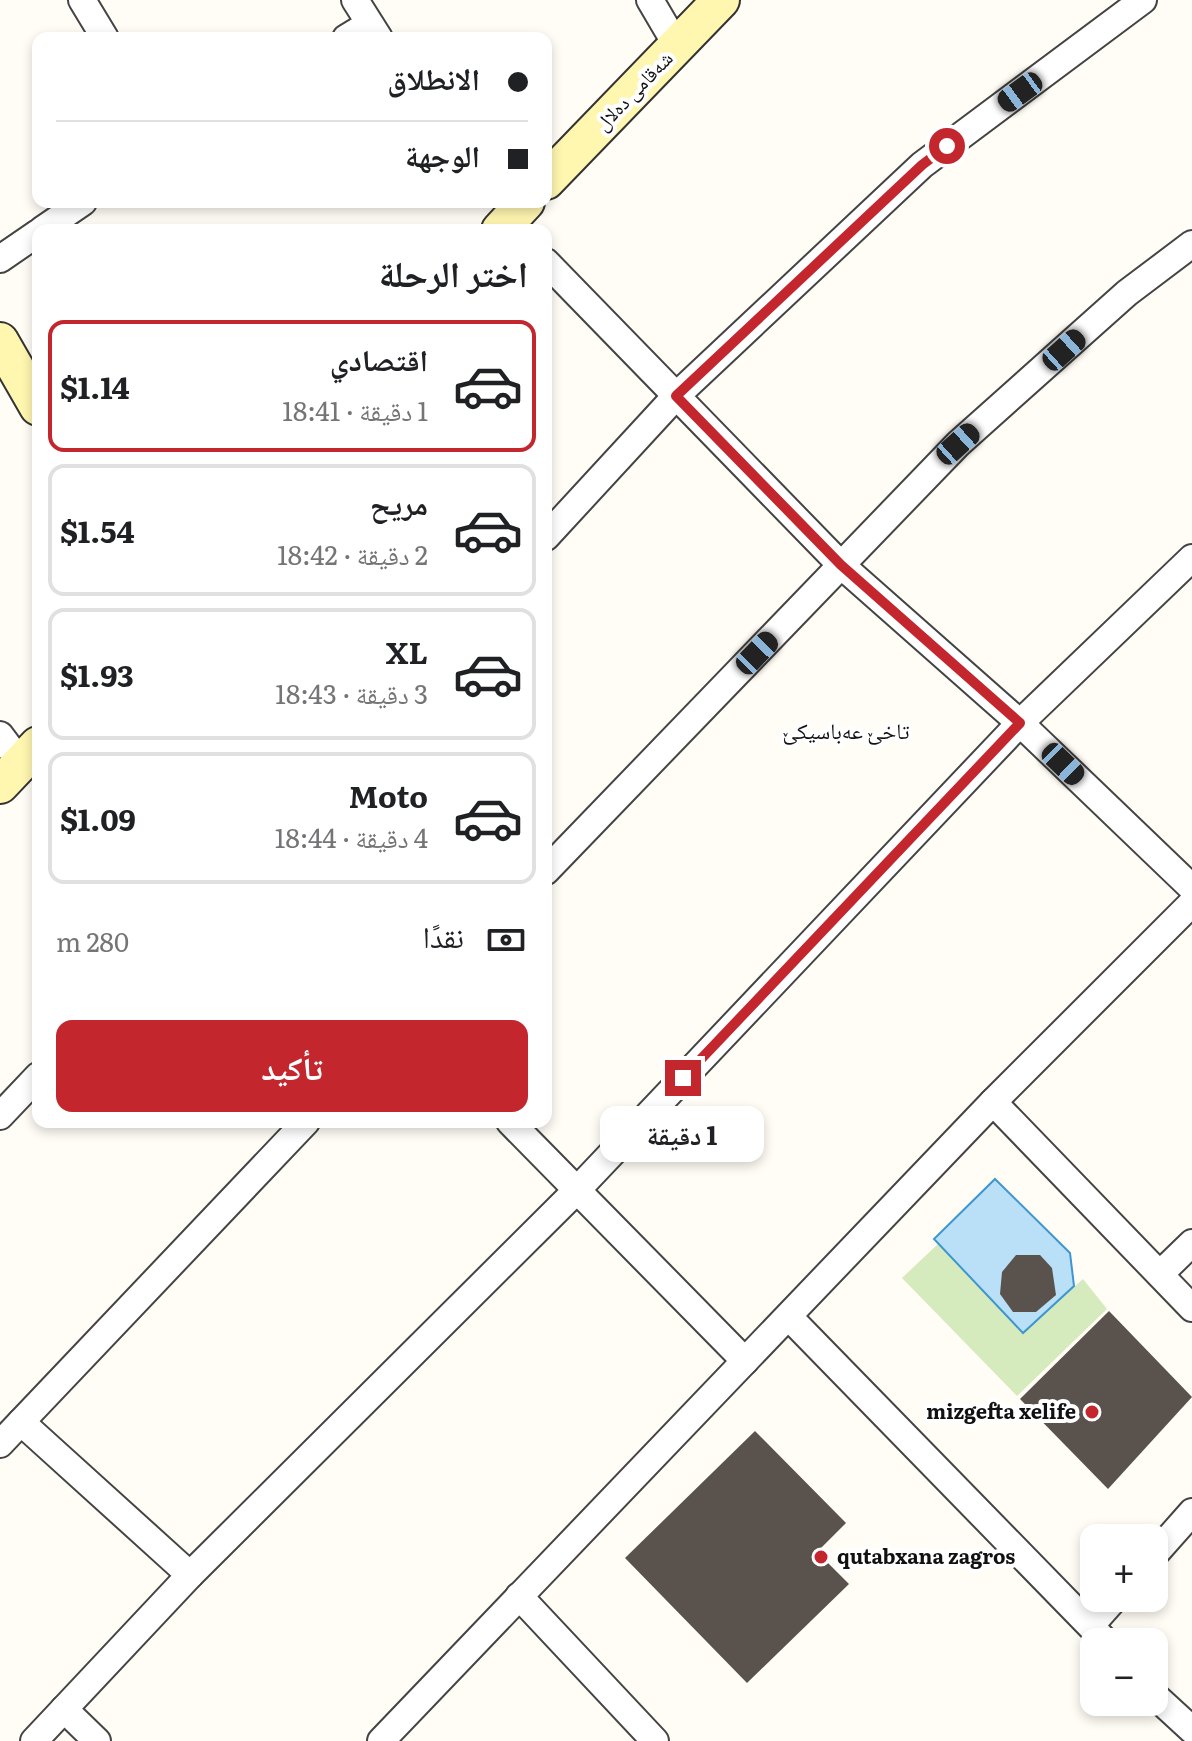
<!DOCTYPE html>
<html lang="ar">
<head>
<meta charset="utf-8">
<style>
	body { margin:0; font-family:Literata,"Noto Naskh Arabic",serif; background:#f6f6f6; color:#202124; direction:rtl; height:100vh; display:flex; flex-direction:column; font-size:30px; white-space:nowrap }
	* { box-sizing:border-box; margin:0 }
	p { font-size:26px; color:#757577 }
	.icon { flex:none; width:44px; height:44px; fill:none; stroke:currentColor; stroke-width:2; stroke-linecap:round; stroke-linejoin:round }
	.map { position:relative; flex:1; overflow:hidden; direction:ltr }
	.panel { position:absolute; left:32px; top:224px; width:520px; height:904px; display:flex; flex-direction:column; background:#fff; border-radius:16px; box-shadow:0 4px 12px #0003; direction:rtl }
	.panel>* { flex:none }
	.guide { position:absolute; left:32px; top:32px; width:520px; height:176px; border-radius:16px; box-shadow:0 4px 12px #0003; direction:rtl; display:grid; align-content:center; height:176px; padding:0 24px; background:#fff }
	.controls { position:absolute; left:1080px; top:1524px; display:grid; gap:16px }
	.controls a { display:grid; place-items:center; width:88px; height:88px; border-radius:16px; background:#fff; box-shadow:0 4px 12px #0003; font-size:40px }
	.end { position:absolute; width:36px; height:36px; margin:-18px; border:10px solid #c4262e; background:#fff; box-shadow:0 0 0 4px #fff }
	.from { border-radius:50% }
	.bubble { position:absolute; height:56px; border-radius:16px; background:#fff; box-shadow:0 4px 12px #0003; font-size:26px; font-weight:700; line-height:56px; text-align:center; direction:rtl }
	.car { position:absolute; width:24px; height:48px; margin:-24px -12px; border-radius:10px; box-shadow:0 0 6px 2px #0007; background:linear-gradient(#222 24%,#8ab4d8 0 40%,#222 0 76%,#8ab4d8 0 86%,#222 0) }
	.guide b { display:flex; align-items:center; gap:28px; height:76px; font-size:30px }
	.guide b+b { border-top:2px solid #e0e0e0 }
	.guide i { width:20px; height:20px; background:#202124 }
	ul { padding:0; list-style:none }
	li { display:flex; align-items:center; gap:24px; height:132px; margin:0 16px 12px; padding:0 8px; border:4px solid #e0e0e0; border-radius:16px }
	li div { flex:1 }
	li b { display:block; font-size:30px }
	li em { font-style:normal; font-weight:700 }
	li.on { border-color:#c4262e }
	li>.icon { width:72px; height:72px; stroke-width:1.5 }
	h2 { padding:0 24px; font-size:36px; line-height:96px }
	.pay { display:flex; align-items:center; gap:20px; height:88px; padding:0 24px; font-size:30px }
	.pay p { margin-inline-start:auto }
	.cta { display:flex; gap:16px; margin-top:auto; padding:16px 24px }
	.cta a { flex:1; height:92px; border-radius:16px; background:#c4262e; color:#fff; font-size:32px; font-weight:700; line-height:92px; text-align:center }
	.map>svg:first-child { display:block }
	.green { fill:#d5ebbd }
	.water { fill:#b9e0f7; stroke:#3f96cf; stroke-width:2 }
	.building { fill:#5a524d }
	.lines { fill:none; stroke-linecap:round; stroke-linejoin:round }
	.minor-casing { stroke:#444; stroke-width:30 }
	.secondary-casing { stroke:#333; stroke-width:40 }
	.minor { stroke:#fff; stroke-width:26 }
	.secondary { stroke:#fff6b0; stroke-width:36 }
	.route { stroke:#c4262e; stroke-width:10 }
	.poi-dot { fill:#c4262e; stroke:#fff; stroke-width:3 }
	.labels { text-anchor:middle; stroke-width:8; stroke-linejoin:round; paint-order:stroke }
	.street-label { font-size:20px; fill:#111; stroke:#fff }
	.poi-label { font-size:20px; font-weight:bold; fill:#111; stroke:#fff; text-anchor:end }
	.neighbourhood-label { font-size:22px; fill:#111; stroke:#fff }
</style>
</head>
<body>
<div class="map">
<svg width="1192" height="1741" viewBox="0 0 1192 1741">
	<rect width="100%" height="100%" fill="#fffdf5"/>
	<!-- green -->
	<path class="green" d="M939,1243l84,89 60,-53 24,30 -90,87 -115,-118z"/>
	<!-- water -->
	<path class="water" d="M995,1179l75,74 4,33 -51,47 -89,-94z"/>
	<!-- building -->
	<g class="building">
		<path d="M1016,1255h24l12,13 4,27 -20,17h-23l-13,-18 2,-22z"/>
		<path d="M1109,1311l83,86 -84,92 -88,-90z"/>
		<path d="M755,1431l91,92 -29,29 32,32 -102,99 -122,-125z"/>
	</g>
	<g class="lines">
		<!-- minor casing -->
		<g class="minor-casing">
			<g id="minor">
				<path d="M82,0l23,38"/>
				<path d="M355,0l24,38"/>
				<path d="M650,0l27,46"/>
				<path d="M346,38l23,-14"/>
				<path d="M42,230l41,-28"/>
				<path d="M0,259l38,-26"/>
				<path d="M546,262l295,303 179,158 172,165"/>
				<path d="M546,537l130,-141 246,-231 221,-165"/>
				<path d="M0,735l21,28"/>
				<path d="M546,871l412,-427 169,-151 65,-49"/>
				<path d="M993,1102l199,206"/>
				<path d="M0,1116l38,-40"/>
				<path d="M510,1122l235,239"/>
				<path d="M1161,1273l31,-30"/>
				<path d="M789,1317l317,325"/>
				<path d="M21,1422l169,153"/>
				<path d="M0,1444l306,-322"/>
				<path d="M1154,1555l38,-43"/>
				<path d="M519,1596l136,145"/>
				<path d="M1091,1625l24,-27"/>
				<path d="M1154,1695l38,35"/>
				<path d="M64,1709l33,32"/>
				<path d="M34,1741l156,-166 388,-386 442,-466 172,-165"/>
				<path d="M381,1741l612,-639 199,-199"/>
			</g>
		</g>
		<!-- secondary casing -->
		<g class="secondary-casing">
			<g id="secondary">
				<path d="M546,181l175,-181"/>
				<path d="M500,230l26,-28"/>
				<path d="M0,341l38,66"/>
				<path d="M0,785l38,-40"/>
			</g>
		</g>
		<!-- minor -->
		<use href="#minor" class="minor"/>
		<!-- secondary -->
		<use href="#secondary" class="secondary"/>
	</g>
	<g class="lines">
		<!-- route -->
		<path class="route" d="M683,1078l337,-355 -179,-158 -165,-169 246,-231 25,-19"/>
	</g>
	<!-- markers -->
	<g class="poi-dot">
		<circle cx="1092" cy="1412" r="8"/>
		<circle cx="821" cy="1557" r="8"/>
	</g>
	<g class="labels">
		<!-- street labels -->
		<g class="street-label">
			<text transform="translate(634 91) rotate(-46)" y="7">شەقامی دەلال</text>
		</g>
		<!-- poi labels -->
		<g class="poi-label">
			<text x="1076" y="1419">mizgefta xelife</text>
			<text x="837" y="1564" text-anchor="start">qutabxana zagros</text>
		</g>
		<!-- neighbourhood labels -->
		<g class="neighbourhood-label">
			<text x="846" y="739">تاخێ عه‌باسيكێ</text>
		</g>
	</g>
</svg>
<div class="controls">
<a>+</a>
<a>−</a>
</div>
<i class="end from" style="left:947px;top:146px"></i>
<i class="end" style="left:683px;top:1078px"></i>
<div class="bubble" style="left:600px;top:1106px;width:164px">1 دقيقة</div>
<i class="car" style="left:1020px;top:92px;rotate:234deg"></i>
<i class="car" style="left:1064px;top:350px;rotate:48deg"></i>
<i class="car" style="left:958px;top:444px;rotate:48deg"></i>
<i class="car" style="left:757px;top:653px;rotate:44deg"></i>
<i class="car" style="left:1063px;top:764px;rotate:134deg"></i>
<div class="guide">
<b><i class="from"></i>الانطلاق</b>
<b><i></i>الوجهة</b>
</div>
<section class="panel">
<h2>اختر الرحلة</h2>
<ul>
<li class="on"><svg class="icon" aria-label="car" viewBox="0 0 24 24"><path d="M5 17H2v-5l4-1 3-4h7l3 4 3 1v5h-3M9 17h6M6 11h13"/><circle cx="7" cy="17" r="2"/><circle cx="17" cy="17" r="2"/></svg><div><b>اقتصادي</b><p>1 دقيقة · 18:41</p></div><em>$1.14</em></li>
<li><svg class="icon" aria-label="car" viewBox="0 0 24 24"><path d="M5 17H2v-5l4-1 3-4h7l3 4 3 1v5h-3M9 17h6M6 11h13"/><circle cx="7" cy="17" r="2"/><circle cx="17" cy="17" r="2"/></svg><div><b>مريح</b><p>2 دقيقة · 18:42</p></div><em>$1.54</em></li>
<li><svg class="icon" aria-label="car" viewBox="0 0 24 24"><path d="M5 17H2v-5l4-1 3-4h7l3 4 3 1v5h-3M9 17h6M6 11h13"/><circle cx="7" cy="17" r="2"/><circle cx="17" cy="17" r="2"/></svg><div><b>XL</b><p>3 دقيقة · 18:43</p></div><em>$1.93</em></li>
<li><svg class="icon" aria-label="car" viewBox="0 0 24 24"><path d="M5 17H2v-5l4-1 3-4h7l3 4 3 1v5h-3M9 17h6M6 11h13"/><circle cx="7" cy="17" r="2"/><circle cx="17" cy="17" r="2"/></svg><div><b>Moto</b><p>4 دقيقة · 18:44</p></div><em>$1.09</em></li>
</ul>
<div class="pay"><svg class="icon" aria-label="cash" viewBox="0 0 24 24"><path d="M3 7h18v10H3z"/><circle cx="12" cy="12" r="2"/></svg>نقدًا<p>280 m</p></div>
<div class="cta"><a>تأكيد</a></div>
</section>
</div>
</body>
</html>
